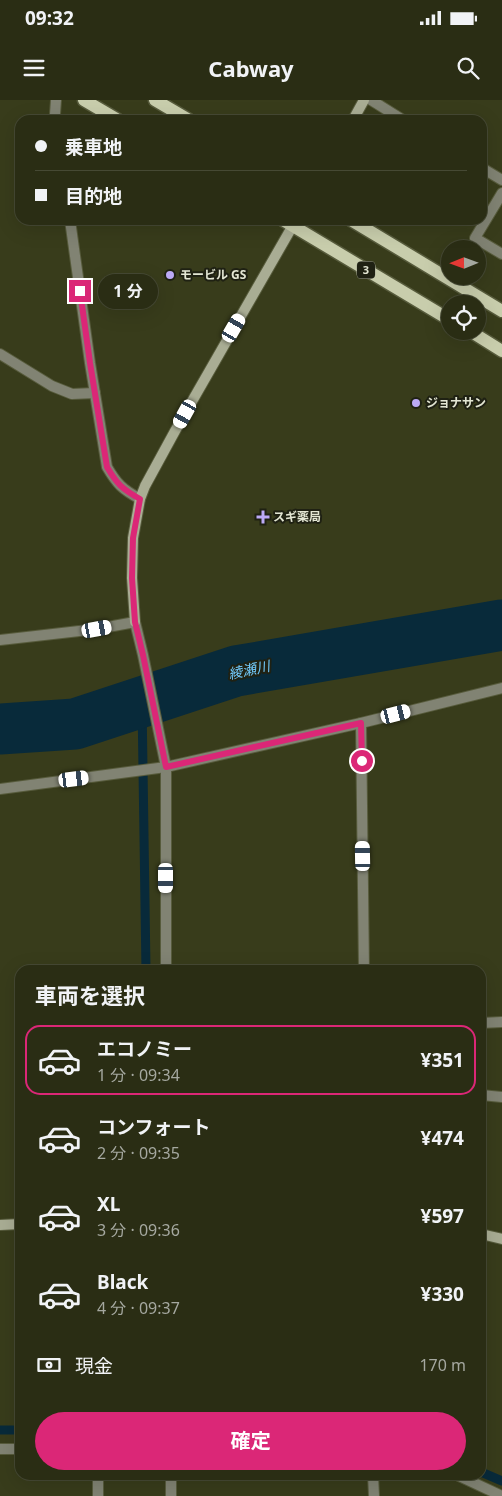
<!DOCTYPE html>
<html lang="ja">
<head>
<meta charset="utf-8">
<style>
	body { margin:0; font-family:"Noto Sans","Noto Sans JP",sans-serif; background:#32351d; color:#f1f3f6; height:100vh; display:flex; flex-direction:column; font-size:19px; white-space:nowrap }
	* { box-sizing:border-box; margin:0 }
	p { font-size:16px; color:#a5a8a0 }
	.icon { flex:none; width:28px; height:28px; fill:none; stroke:currentColor; stroke-width:2; stroke-linecap:round; stroke-linejoin:round }
	.map { position:relative; flex:1; overflow:hidden }
	.sheet { position:absolute; left:15px; top:865px; width:471px; height:515px; display:flex; flex-direction:column; background:#2a2d14; border-radius:15px; box-shadow:0 5px 20px #0002,0 0 0 1px #464934 }
	.sheet>* { flex:none }
	.banner { position:absolute; left:15px; top:15px; width:472px; height:110px; border-radius:15px; box-shadow:0 5px 20px #0002,0 0 0 1px #464934; display:grid; align-content:center; height:110px; padding:0 20px; background:#2a2d14 }
	.needle { width:32px; rotate:269deg }
	.fabs { position:absolute; left:441px; top:140px; display:grid; gap:10px }
	.fabs a { display:grid; place-items:center; width:45px; height:45px; border-radius:50%; background:#2a2d14; box-shadow:0 5px 20px #0002,0 0 0 1px #464934; font-size:25px }
	.end { position:absolute; width:22px; height:22px; margin:-11px; border:6px solid #db2777; background:#fff; box-shadow:0 0 0 2px #fff }
	.from { border-radius:50% }
	.bubble { position:absolute; height:35px; border-radius:18px; background:#2a2d14; box-shadow:0 5px 20px #0002,0 0 0 1px #464934; font-size:16px; font-weight:700; line-height:35px; text-align:center }
	.car { position:absolute; width:15px; height:30px; margin:-15px -8px; border-radius:6px; box-shadow:0 0 4px 1px #0007; background:linear-gradient(#fff 24%,#345 0 40%,#fff 0 76%,#345 0 86%,#fff 0) }
	.banner b { display:flex; align-items:center; gap:18px; height:48px; font-size:19px }
	.banner b+b { border-top:1px solid #464934 }
	.banner i { width:12px; height:12px; background:#f1f3f6 }
	ul { padding:0; list-style:none }
	li { display:flex; align-items:center; gap:15px; height:70px; margin:0 10px 8px; padding:0 10px; border:2px solid transparent; border-radius:15px }
	li div { flex:1 }
	li b { display:block; font-size:19px }
	li em { font-style:normal; font-weight:700 }
	li.active { border-color:#db2777 }
	li>.icon { width:45px; height:45px; stroke-width:1.5 }
	h2 { padding:0 20px; font-size:22px; line-height:60px }
	.pay { display:flex; align-items:center; gap:12px; height:55px; padding:0 20px; font-size:19px }
	.pay p { margin-inline-start:auto }
	.button { display:flex; gap:10px; margin-top:auto; padding:10px 20px }
	.button a { flex:1; height:58px; border-radius:30px; background:#db2777; color:#fff; font-size:20px; font-weight:700; line-height:58px; text-align:center }
	.status { display:flex; justify-content:space-between; align-items:center; height:35px; padding:0 25px; background:#2a2d14; direction:ltr }
	.status svg { height:14px; fill:currentColor }
	header { display:flex; justify-content:space-between; align-items:center; height:65px; padding:0 20px; background:#2a2d14; font-size:22px; font-weight:700 }
	.map>svg:first-child { display:block }
	.lines { fill:none; stroke-linecap:round; stroke-linejoin:round }
	.stream { stroke:#082a3a; stroke-width:9 }
	.river { stroke:#082a3a; stroke-width:51 }
	.lane-casing { stroke:#575b3c; stroke-width:12 }
	.street-casing { stroke:#575b3c; stroke-width:12 }
	.secondary-casing { stroke:#575b3c; stroke-width:12 }
	.primary-casing { stroke:#575b3c; stroke-width:15 }
	.lane { stroke:#818373; stroke-width:10 }
	.street { stroke:#818373; stroke-width:10 }
	.secondary { stroke:#a9ad94; stroke-width:10 }
	.primary { stroke:#c8cdac; stroke-width:12 }
	.route { stroke:#db2777; stroke-width:6 }
	.poi-dot { fill:#bcaaf6; stroke:#1f2113; stroke-width:2 }
	.labels { text-anchor:middle; stroke-width:4; stroke-linejoin:round; paint-order:stroke }
	.shield { fill:#1f2113; stroke:#a8ab99; stroke-width:1 }
	.shield-label { font-size:11px; font-weight:bold; fill:#e3e6d3 }
	.poi-label { font-size:12px; font-weight:bold; fill:#e3e6d3; stroke:#1f2113; text-anchor:start }
	.water-label { font-size:14px; font-style:italic; fill:#72cbfd; stroke:#1f2113 }
</style>
</head>
<body>
<div class="status"><b>09:32</b><svg viewBox="0 0 49 12"><path d="M0 12V9h3v3zM5 12V6h3v6zM10 12V3h3v9zM15 12V0h3v12zM26 1h20v11H26zM47 4h2v5h-2z"/></svg></div>
<header><svg class="icon" aria-label="menu" viewBox="0 0 24 24"><path d="M4 6h16M4 12h16M4 18h16"/></svg>Cabway<svg class="icon" aria-label="search" viewBox="0 0 24 24"><circle cx="10" cy="10" r="6"/><path d="M15 15l6 6"/></svg></header>
<div class="map">
<svg width="502" height="1396" viewBox="0 0 502 1396">
	<rect width="100%" height="100%" fill="#383c1b"/>
	<g class="lines">
		<!-- stream -->
		<g class="stream">
			<path d="M142,602l4,268"/>
			<path d="M0,1330h20"/>
			<path d="M481,1372l21,9"/>
		</g>
		<!-- river -->
		<path class="river" d="M0,629l75,-5 161,-53 266,-46"/>
		<!-- lane casing -->
		<g class="lane-casing">
			<path id="lane" d="M481,995l21,2"/>
		</g>
		<!-- street casing -->
		<g class="street-casing">
			<g id="street">
				<path d="M371,0l32,20"/>
				<path d="M56,20l-1,-6 1,-14"/>
				<path d="M482,68l20,12"/>
				<path d="M502,93l-27,45 27,16"/>
				<path d="M70,120l20,143 17,104c10,17 15,22 33,32"/>
				<path d="M0,254l52,32 20,8 23,-1"/>
				<path d="M0,540l97,-11 38,-7 8,33 23,112v203"/>
				<path d="M361,623l3,247"/>
				<path d="M0,689l166,-22 195,-44 141,-35"/>
				<path d="M481,923l21,-1"/>
				<path d="M0,1349h20"/>
				<path d="M98,1375v21"/>
				<path d="M171,1375v21"/>
				<path d="M373,1375l1,21"/>
				<path d="M457,1375l45,21"/>
			</g>
		</g>
		<!-- secondary casing -->
		<g class="secondary-casing">
			<g id="secondary">
				<path d="M353,20l11,-20"/>
				<path d="M135,522l-3,-44 1,-40 7,-39 5,-13 30,-55 121,-211"/>
				<path d="M0,1125l20,-1"/>
				<path d="M481,1134l21,5"/>
			</g>
		</g>
		<!-- primary casing -->
		<g class="primary-casing">
			<g id="primary">
				<path d="M84,0l34,20"/>
				<path d="M155,0l34,20"/>
				<path d="M283,120l167,100"/>
				<path d="M351,120l151,91"/>
				<path d="M470,231l32,20"/>
			</g>
		</g>
		<!-- lane -->
		<use href="#lane" class="lane"/>
		<!-- street -->
		<use href="#street" class="street"/>
		<!-- secondary -->
		<use href="#secondary" class="secondary"/>
		<!-- primary -->
		<use href="#primary" class="primary"/>
	</g>
	<g class="lines">
		<!-- route -->
		<path class="route" d="M80,191l10,72 17,104c10,17 15,22 33,32l-7,39 -1,40 3,44 8,33 23,112 195,-44 1,38"/>
	</g>
	<!-- markers -->
	<g class="poi-dot">
		<circle cx="170" cy="175" r="5"/>
		<circle cx="416" cy="303" r="5"/>
		<path d="M260.5 409.5h5v5h5v5h-5v5h-5v-5h-5v-5h5z"/>
	</g>
	<g class="labels">
		<!-- shield labels -->
		<rect class="shield" x="357" y="161.5" width="18" height="17" rx="4"/>
		<g class="shield-label">
			<text x="366" y="174">3</text>
		</g>
		<!-- poi labels -->
		<g class="poi-label">
			<text x="180" y="179">モービル GS</text>
			<text x="426" y="307">ジョナサン</text>
			<text x="273" y="421">スギ薬局</text>
		</g>
		<!-- water labels -->
		<g class="water-label">
			<text transform="translate(249 570) rotate(-12)" y="5">綾瀬川</text>
		</g>
	</g>
</svg>
<div class="fabs">
<a><svg class="needle" viewBox="-14 -14 28 28"><path d="M0-13l5 13h-10z" fill="#e53935"/><path d="M0 13l5-13h-10z" fill="#a5a8a0"/></svg></a>
<a><svg class="icon" aria-label="locate" viewBox="0 0 24 24"><circle cx="12" cy="12" r="6"/><path d="M12 2v4M12 18v4M2 12h4M18 12h4"/></svg></a>
</div>
<i class="end from" style="left:362px;top:661px"></i>
<i class="end" style="left:80px;top:191px"></i>
<div class="bubble" style="left:98px;top:174px;width:60px">1 分</div>
<i class="car" style="left:234px;top:228px;rotate:30deg"></i>
<i class="car" style="left:185px;top:314px;rotate:209deg"></i>
<i class="car" style="left:97px;top:529px;rotate:80deg"></i>
<i class="car" style="left:396px;top:614px;rotate:76deg"></i>
<i class="car" style="left:74px;top:679px;rotate:83deg"></i>
<i class="car" style="left:363px;top:756px;rotate:359deg"></i>
<i class="car" style="left:166px;top:778px;rotate:180deg"></i>
<div class="banner">
<b><i class="from"></i>乗車地</b>
<b><i></i>目的地</b>
</div>
<section class="sheet">
<h2>車両を選択</h2>
<ul>
<li class="active"><svg class="icon" aria-label="car" viewBox="0 0 24 24"><path d="M5 17H2v-5l4-1 3-4h7l3 4 3 1v5h-3M9 17h6M6 11h13"/><circle cx="7" cy="17" r="2"/><circle cx="17" cy="17" r="2"/></svg><div><b>エコノミー</b><p>1 分 · 09:34</p></div><em>¥351</em></li>
<li><svg class="icon" aria-label="car" viewBox="0 0 24 24"><path d="M5 17H2v-5l4-1 3-4h7l3 4 3 1v5h-3M9 17h6M6 11h13"/><circle cx="7" cy="17" r="2"/><circle cx="17" cy="17" r="2"/></svg><div><b>コンフォート</b><p>2 分 · 09:35</p></div><em>¥474</em></li>
<li><svg class="icon" aria-label="car" viewBox="0 0 24 24"><path d="M5 17H2v-5l4-1 3-4h7l3 4 3 1v5h-3M9 17h6M6 11h13"/><circle cx="7" cy="17" r="2"/><circle cx="17" cy="17" r="2"/></svg><div><b>XL</b><p>3 分 · 09:36</p></div><em>¥597</em></li>
<li><svg class="icon" aria-label="car" viewBox="0 0 24 24"><path d="M5 17H2v-5l4-1 3-4h7l3 4 3 1v5h-3M9 17h6M6 11h13"/><circle cx="7" cy="17" r="2"/><circle cx="17" cy="17" r="2"/></svg><div><b>Black</b><p>4 分 · 09:37</p></div><em>¥330</em></li>
</ul>
<div class="pay"><svg class="icon" aria-label="cash" viewBox="0 0 24 24"><path d="M3 7h18v10H3z"/><circle cx="12" cy="12" r="2"/></svg>現金<p>170 m</p></div>
<div class="button"><a>確定</a></div>
</section>
</div>
</body>
</html>
